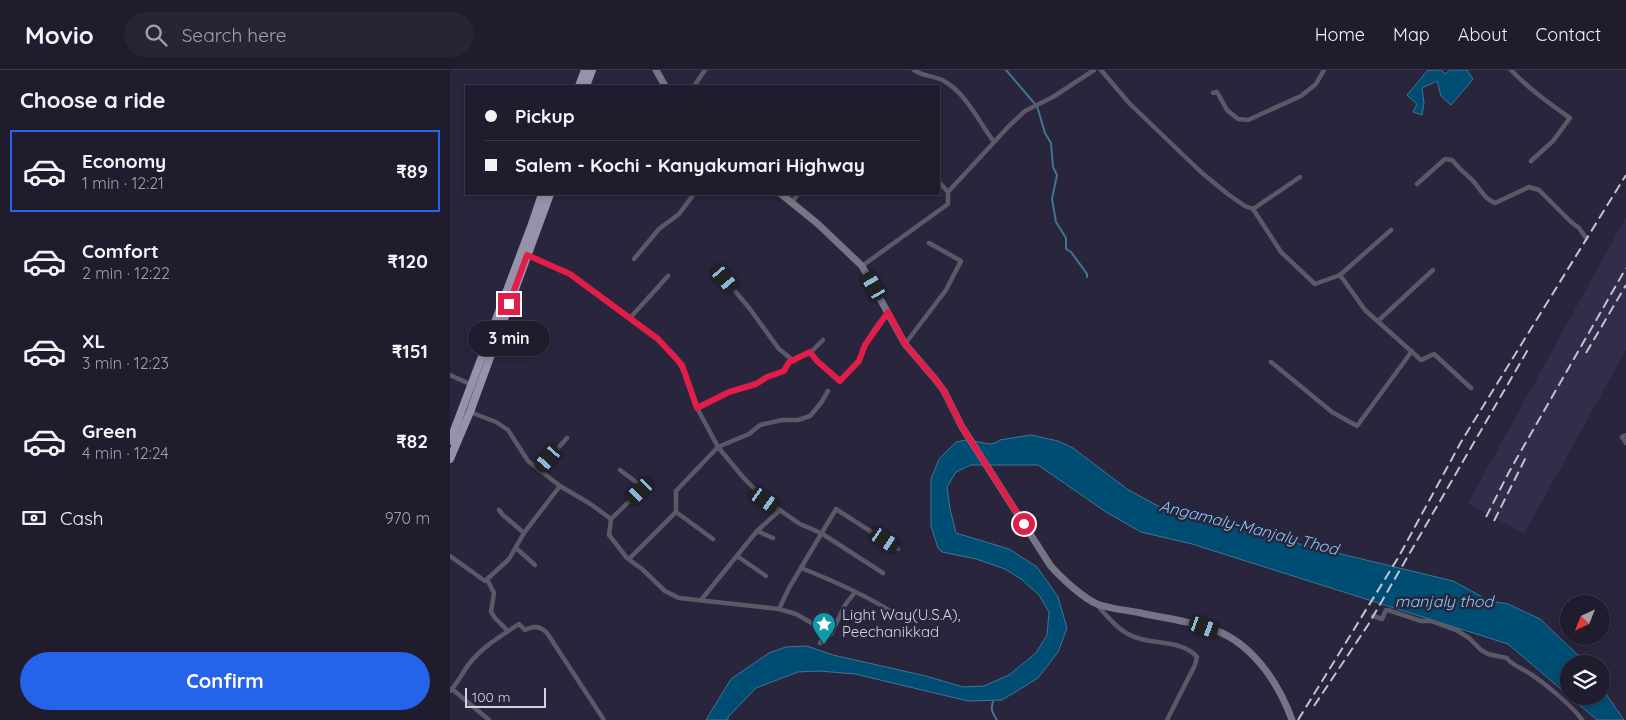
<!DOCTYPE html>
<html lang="en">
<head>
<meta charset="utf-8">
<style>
	body { margin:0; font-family:Quicksand,sans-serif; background:#272535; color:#f1f3f6; height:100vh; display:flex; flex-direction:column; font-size:19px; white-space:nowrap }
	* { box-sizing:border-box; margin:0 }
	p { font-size:16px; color:#a1a1aa }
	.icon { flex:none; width:28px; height:28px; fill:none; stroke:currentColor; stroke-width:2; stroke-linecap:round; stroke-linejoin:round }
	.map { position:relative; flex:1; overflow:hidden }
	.sheet { display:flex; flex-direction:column; background:#1f1c2d; width:450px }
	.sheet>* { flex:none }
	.banner { position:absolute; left:15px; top:15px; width:475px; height:110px; border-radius:0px; box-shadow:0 2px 8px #0003,0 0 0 1px #3c3a49; display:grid; align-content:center; height:110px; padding:0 20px; background:#1f1c2d }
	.needle { width:32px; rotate:223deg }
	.buttons { position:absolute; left:1110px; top:525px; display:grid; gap:10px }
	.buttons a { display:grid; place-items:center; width:50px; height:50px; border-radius:50%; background:#1f1c2d; box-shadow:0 2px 8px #0003,0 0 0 1px #3c3a49; font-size:25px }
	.scale { position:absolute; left:15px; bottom:12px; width:81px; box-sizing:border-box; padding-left:5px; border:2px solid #d4d3e2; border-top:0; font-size:14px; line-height:18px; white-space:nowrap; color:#d4d3e2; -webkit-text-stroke:4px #29253c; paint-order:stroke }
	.end { position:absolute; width:22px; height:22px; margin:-11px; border:6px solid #e11d48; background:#fff; box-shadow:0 0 0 2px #fff }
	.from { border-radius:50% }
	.bubble { position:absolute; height:35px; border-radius:18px; background:#1f1c2d; box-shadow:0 2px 8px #0003,0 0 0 1px #3c3a49; font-size:16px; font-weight:700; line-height:35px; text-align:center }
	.car { position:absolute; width:15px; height:30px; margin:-15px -8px; border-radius:6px; box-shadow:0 0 4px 1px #0007; background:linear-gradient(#222 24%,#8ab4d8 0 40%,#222 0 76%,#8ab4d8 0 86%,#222 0) }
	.banner b { display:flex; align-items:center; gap:18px; height:48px; font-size:19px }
	.banner b+b { border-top:1px solid #3c3a49 }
	.banner i { width:12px; height:12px; background:#f1f3f6 }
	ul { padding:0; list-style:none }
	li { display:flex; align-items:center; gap:15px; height:82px; margin:0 10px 8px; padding:0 10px; border:2px solid transparent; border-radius:0px }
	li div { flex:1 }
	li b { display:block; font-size:19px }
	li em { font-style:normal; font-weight:700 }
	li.on { border-color:#2563eb }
	li>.icon { width:45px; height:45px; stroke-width:1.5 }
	h2 { padding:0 20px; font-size:22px; line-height:60px }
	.pay { display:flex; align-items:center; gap:12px; height:55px; padding:0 20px; font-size:19px }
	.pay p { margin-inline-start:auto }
	.primary-button { display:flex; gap:10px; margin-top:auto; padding:10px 20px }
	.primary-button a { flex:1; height:58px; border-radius:30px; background:#2563eb; color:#fff; font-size:20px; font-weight:700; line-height:58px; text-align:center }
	header { display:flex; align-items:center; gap:30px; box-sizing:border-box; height:70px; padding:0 25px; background:#1f1c2d; border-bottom:1px solid #3c3a49 }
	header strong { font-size:24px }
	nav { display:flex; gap:28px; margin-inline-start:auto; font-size:18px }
	.search { width:350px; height:45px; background:#272535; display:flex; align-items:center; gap:12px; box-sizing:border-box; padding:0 18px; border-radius:28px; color:#a1a1aa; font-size:19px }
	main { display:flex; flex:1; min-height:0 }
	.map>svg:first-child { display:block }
	.built { fill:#312d4a }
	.water { fill:#004d73; stroke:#407594 }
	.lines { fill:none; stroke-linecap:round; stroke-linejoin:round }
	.stream { stroke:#407594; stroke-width:2 }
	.minor { stroke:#5b5965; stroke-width:4.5 }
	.secondary { stroke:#777486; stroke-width:7 }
	.trunk { stroke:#9692ac; stroke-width:8 }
	.rail { stroke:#c3c2d1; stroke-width:2; stroke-dasharray:10 5; stroke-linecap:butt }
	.route { stroke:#e11d48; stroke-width:6 }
	.labels { text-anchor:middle; stroke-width:5; stroke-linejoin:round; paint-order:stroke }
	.poi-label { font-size:15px; fill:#d4d3e2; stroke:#29253c; text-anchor:start }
	.water-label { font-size:16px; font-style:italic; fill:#86cbfa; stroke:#29253c }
</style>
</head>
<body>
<header>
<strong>Movio</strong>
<div class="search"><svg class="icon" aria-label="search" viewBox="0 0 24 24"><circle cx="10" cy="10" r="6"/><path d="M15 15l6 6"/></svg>Search here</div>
<nav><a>Home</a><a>Map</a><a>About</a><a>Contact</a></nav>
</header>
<main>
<section class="sheet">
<h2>Choose a ride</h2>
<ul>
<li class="on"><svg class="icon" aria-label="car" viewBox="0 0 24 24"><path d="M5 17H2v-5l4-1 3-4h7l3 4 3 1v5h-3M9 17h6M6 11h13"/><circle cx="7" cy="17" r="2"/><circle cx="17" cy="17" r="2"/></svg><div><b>Economy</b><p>1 min · 12:21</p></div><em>₹89</em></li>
<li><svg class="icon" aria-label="car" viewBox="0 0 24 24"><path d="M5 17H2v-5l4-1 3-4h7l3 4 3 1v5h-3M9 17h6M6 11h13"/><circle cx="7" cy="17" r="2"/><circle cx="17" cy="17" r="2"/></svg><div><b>Comfort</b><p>2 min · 12:22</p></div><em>₹120</em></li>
<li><svg class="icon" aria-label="car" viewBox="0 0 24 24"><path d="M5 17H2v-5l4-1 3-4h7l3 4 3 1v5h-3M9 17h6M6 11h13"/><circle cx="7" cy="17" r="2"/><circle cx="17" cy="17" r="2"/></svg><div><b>XL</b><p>3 min · 12:23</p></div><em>₹151</em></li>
<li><svg class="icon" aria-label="car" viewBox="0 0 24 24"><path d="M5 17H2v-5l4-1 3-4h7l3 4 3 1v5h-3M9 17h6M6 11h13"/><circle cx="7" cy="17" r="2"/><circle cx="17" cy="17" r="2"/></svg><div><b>Green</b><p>4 min · 12:24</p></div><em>₹82</em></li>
</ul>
<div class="pay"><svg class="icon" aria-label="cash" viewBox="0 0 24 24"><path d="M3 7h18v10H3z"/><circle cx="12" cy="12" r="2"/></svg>Cash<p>970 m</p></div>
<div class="primary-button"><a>Confirm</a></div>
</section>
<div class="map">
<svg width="1176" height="650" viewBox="0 0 1176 650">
	<rect width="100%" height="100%" fill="#29253c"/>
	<!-- built -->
	<path class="built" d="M1176,147v133l-102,184 -56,-31z"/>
	<!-- water -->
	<g class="water">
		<path d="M978,0h13l4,4 5,-4h17l6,9 -22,26 -10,-9 -4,-15 -15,7 2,15 -2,12 -9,-3 4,-8 -10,-9z"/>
		<path d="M581,365l27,6 15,7 54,41 42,23 36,9h16l37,13 195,47 37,20 18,3 32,15 42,40 4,5h-17v32l-61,-52 -316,-100 -51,-12 -35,-20 -68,-47h-67l-15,7 -9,15 3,22 6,24 53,16 28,18 21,30 9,31 -9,24 -20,26 -36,22 -34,1 -113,-27 -36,-3 -21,1 -42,16 -28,29v3h-22l25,-41 38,-26 17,-6 21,-1 26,9 93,21 37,11 21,-1 25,-11 27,-22 11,-18 2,-23 -10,-17 -18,-16 -16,-10 -29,-10 -34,-7 -4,-4 -7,-22v-47l8,-20 17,-17 10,-2 24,4 5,-1 5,-3z"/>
		<path d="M1151,617l23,33h-27l-28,-24h32z"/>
	</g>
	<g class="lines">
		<!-- stream -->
		<g class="stream">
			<path d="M556,0l29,34"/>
			<path d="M587,36l8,27 6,10 2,24 4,8 -5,24 4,23 10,16v11l5,3 16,22v3"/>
			<path d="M543,632c-3,7 0,12 4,18"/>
		</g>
		<!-- minor -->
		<g class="minor">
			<path d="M464,0c9,7 20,5 30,11 22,12 35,41 50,61"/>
			<path d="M651,0l28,33 73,70 27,22 16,11 8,3 28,43 34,32 25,-9 25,35 56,50 13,-6 37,34"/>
			<path d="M1061,0c18,19 38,33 59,48l-17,23 -22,20"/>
			<path d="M244,16l11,-16"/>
			<path d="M763,23l4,-1 10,18 11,9 10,1 53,-24 15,-12 8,-14"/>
			<path d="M489,112l9,10"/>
			<path d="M967,114l28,-25 7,1c6,7 11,12 17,17 11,9 12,20 26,26l34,-16 10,3 32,32 8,6 7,10"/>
			<path d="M342,132l6,-8"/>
			<path d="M803,139l47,-32"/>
			<path d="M77,185l43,19 87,65 18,17 10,17 11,33 22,41 24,29 23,24 35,24 21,9 62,40"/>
			<path d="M184,189l25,-30 20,-15 15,-20"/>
			<path d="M412,196l86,-62v-12l61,-66 16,-15 28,-14 41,-27"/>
			<path d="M890,205l51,-45"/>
			<path d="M275,209l25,30 29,40 15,12"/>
			<path d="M180,248l38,-42"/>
			<path d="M928,251l55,-51"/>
			<path d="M455,274l41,-54 15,-29 -32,-18"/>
			<path d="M361,282l6,9 22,20 20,-20 6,-16 9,-15 14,-18"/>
			<path d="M821,292l61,50 25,14 55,-75"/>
			<path d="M0,305l22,10"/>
			<path d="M247,338l32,-16 27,-8 11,-7 17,-6 5,-9 22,-10 12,-12"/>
			<path d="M20,342l26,10 12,8 20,31 32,25 29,17 22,16 -2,16 18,23 15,11 23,22 14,7 100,11 17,5 35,20 14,-29 10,-13"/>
			<path d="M1176,365l-4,2 4,6"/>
			<path d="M89,400l28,-32"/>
			<path d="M49,440l4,5 21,18"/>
			<path d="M161,449l29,-28 1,-3 -1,-3 -20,-15"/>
			<path d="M307,461l23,-21"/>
			<path d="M263,469l-37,-27v-21l42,-44 31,-13 11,-9 22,-5h16l12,-4 11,-13 7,-12"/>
			<path d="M66,478l19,17"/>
			<path d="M0,486l35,25 24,-22 15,-26 36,-47"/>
			<path d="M287,486l29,20"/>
			<path d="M179,489l47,-47"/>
			<path d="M351,498c33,13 65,27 94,46"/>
			<path d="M37,509l7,14 -3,19 4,6 13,13"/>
			<path d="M251,530l56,-69 16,7"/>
			<path d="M647,535c10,11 21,25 35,31 18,9 50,3 65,21l-2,8 -28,55"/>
			<path d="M329,539l10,-21 47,-79 62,40"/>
			<path d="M923,546l9,3 4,-9h2l33,11h10l27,10 11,7 12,12 7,4 19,4c4,7 15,10 22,15 13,8 45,34 53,47"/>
			<path d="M370,573l7,-12"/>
			<path d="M2,619l37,31"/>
			<path d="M0,621c8,-8 12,-18 19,-27 13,-17 32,-28 50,-40l6,6c9,-4 14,-5 22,3l57,87"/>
		</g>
		<!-- secondary -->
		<g class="secondary">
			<path d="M206,0l9,16"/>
			<path d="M331,124l37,30 44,42 43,78 30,35 9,12 18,36 88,138c10,12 33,33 47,39 13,5 30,6 44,9 27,6 56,9 81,20 34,16 58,53 70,87"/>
		</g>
		<!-- trunk -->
		<g class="trunk">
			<path d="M129,16l6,-16"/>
			<path d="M136,16l6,-16"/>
			<path d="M0,371l82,-217 10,-30"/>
			<path d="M0,389l20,-47 80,-218"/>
		</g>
		<!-- rail -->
		<g class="rail">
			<path d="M1136,283l40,-68"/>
			<path d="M1036,447l23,-45 117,-204"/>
			<path d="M1044,451l33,-66"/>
			<path d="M864,636l54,-81 162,-279"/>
			<path d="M848,650l100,-162 63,-116 165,-267"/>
		</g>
	</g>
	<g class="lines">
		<!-- route -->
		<path class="route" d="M59,234l18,-49 43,19 88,65 24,26 15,43 32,-16 27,-8 11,-7 17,-6 5,-9 21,-10 7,9 23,20 19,-20 6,-16 23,-33 17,32 30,35 9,12 18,36 62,97"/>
	</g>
	<!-- icons -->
	<defs>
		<g id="sight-pin" transform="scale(1.25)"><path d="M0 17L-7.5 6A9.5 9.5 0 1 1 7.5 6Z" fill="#0f9aa8" stroke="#29253c"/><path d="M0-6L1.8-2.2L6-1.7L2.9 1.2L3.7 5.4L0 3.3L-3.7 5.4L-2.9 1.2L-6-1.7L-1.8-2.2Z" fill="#fff"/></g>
	</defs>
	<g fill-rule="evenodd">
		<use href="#sight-pin" x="374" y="554"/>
	</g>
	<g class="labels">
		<!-- poi labels -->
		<g class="poi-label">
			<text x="392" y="550">Light Way(U.S.A),<tspan x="392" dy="17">Peechanikkad</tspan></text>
		</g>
		<!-- water labels -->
		<g class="water-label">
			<text transform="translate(799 457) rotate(14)" y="6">Angamaly-Manjaly Thod</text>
			<text x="994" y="537">manjaly thod</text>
		</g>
	</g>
</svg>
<div class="buttons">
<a><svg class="needle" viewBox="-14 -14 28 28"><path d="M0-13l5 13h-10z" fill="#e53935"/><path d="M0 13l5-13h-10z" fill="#a1a1aa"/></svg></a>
<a><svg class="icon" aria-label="layers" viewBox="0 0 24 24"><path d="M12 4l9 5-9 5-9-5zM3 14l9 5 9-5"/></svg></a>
</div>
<div class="scale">100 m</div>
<i class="end from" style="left:574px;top:454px"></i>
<i class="end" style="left:59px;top:234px"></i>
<div class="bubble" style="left:18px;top:251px;width:82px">3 min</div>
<i class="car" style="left:275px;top:209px;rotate:140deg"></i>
<i class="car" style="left:424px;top:216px;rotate:330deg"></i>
<i class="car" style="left:98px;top:389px;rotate:221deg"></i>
<i class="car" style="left:190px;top:421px;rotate:226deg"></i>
<i class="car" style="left:315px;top:430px;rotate:125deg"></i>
<i class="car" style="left:435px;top:470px;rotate:124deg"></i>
<i class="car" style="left:754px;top:557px;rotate:110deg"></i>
<div class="banner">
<b><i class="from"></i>Pickup</b>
<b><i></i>Salem - Kochi - Kanyakumari Highway</b>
</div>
</div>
</main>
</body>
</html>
